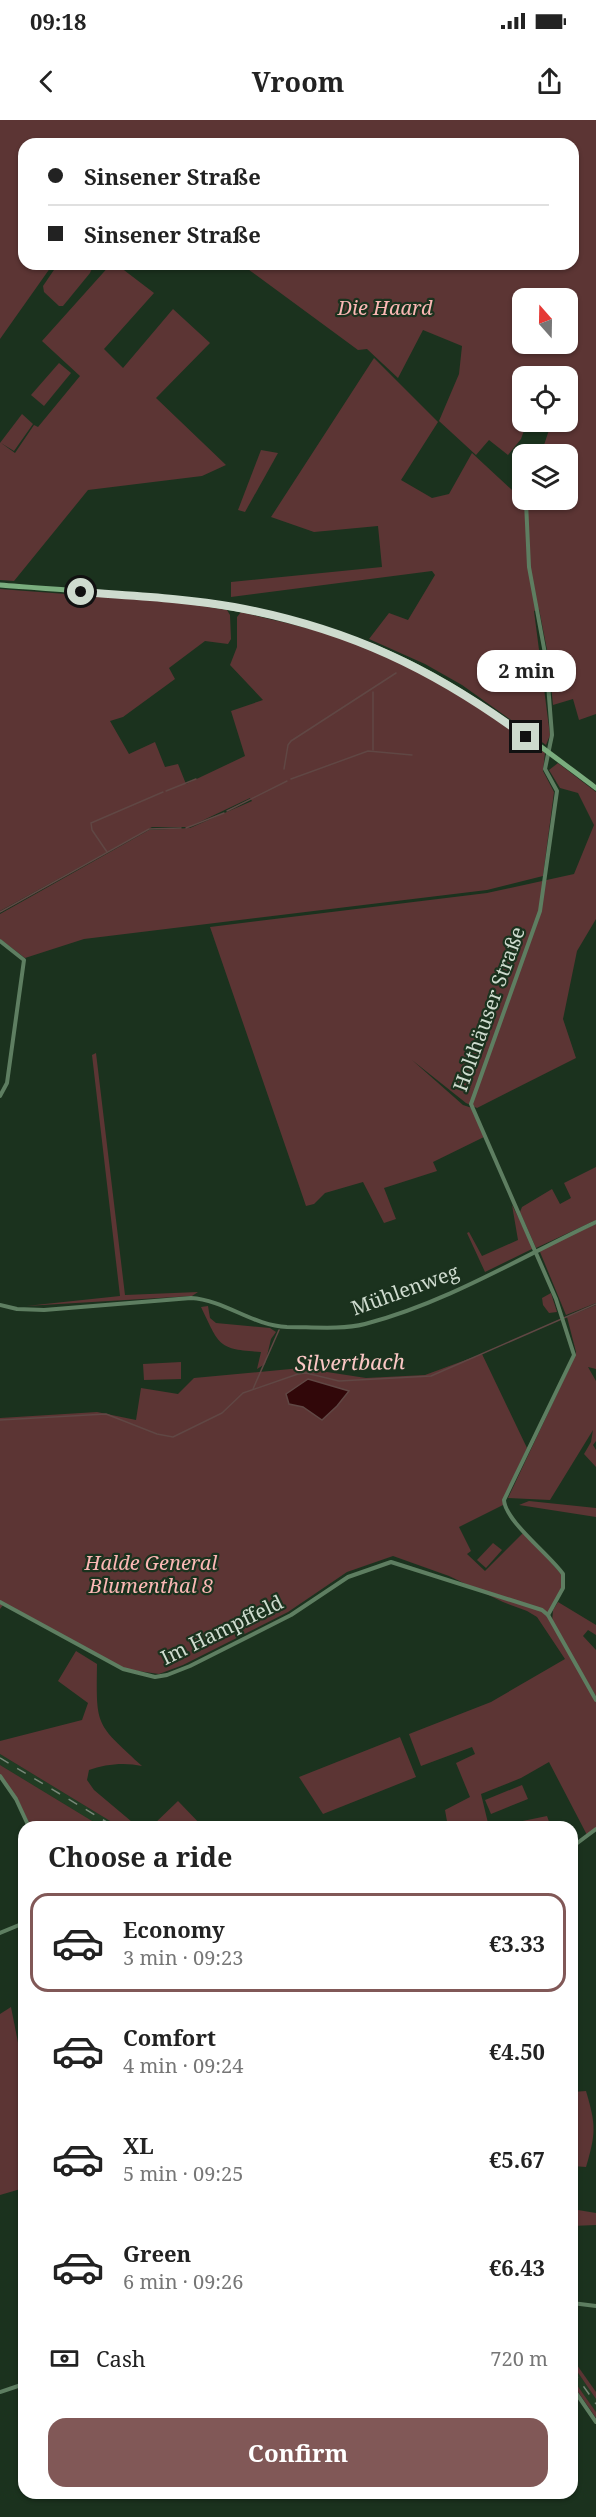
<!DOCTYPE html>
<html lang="en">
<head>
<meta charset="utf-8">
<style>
	body { margin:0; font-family:"Noto Serif",serif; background:#f2f2f2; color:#222; height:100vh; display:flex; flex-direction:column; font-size:22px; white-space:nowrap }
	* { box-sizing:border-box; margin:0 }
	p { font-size:20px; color:#767676 }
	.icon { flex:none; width:33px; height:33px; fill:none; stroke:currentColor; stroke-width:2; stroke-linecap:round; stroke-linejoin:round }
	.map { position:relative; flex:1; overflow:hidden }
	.sheet { position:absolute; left:18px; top:1701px; width:560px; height:678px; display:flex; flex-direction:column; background:#fff; border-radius:18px; box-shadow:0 2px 4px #0004 }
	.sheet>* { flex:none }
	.banner { position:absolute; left:18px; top:18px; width:561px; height:132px; border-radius:18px; box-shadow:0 2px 4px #0004; display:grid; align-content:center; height:132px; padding:0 30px; background:#fff }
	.needle { width:39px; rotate:340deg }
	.tools { position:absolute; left:512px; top:168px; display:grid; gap:12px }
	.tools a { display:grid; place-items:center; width:66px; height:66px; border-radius:12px; background:#fff; box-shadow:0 2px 4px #0004; font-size:30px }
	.end { position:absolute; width:27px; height:27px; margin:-14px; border:8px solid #cedbce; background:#111; box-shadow:0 0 0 3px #111 }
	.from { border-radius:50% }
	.bubble { position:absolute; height:42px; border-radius:18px; background:#fff; box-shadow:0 2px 4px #0004; font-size:20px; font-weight:700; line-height:42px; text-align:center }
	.banner b { display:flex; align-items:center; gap:21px; height:57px; font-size:22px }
	.banner b+b { border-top:2px solid #e0e0e0 }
	.banner i { width:15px; height:15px; background:#222 }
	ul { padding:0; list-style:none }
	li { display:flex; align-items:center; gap:18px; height:99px; margin:0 12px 9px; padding:0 18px; border:3px solid transparent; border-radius:18px }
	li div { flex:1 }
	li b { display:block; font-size:22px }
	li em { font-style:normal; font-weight:700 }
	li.selected { border-color:#815857 }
	li>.icon { width:54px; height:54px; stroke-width:1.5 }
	h2 { padding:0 30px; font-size:27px; line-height:72px }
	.pay { display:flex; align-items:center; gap:15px; height:66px; padding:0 30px; font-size:22px }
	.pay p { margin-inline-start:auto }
	.primary-button { display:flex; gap:12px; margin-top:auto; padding:12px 30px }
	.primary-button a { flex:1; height:69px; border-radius:18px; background:#815857; color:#fff; font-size:24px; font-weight:700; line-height:69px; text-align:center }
	.status { display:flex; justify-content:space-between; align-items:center; height:42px; padding:0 30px; background:#fff; direction:ltr }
	.status svg { height:16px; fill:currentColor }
	header { display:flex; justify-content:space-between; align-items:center; height:78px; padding:0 30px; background:#fff; font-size:27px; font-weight:700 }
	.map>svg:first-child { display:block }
	.built { fill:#213c23 }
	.green { fill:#5c3534; fill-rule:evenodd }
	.water { fill:#310709; stroke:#604744; stroke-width:1.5 }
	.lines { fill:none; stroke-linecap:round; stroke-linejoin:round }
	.stream { stroke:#604744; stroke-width:1.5 }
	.street { stroke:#5e7e61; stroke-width:4 }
	.secondary { stroke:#7aad7e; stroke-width:5 }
	.rail { stroke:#768777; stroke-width:1.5; stroke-dasharray:10 10; stroke-linecap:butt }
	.route { stroke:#cedbce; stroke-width:8 }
	.labels { text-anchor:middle; stroke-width:4.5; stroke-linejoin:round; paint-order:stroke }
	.park-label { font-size:20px; font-style:italic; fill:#fbb8b5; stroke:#1b321e }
	.street-label { font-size:20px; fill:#cedbce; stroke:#1b321e }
	.water-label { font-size:21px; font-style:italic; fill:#fac7c4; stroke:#1b321e }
</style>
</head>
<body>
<div class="status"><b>09:18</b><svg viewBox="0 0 49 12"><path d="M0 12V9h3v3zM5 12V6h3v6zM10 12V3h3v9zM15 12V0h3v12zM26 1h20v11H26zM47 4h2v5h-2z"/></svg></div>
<header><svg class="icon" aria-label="back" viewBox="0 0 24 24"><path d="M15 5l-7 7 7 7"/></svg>Vroom<svg class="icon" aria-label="share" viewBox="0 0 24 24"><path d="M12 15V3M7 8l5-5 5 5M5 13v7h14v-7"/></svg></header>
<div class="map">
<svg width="596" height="2397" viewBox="0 0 596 2397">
	<rect width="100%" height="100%" fill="#1b321e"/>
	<!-- built -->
	<g class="built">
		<path d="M0,1634l120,73h-18l-102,-62z"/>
		<path d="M572,2244l24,35v13l-24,-34z"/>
	</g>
	<!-- green -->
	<g class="green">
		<path d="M0,0h596v594l-17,6 -6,-21 -20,6 -5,-50 -9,-46 -5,2 16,124 -4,10 -84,-60 -37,-21 -56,-25 20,-26 19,7 27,-45 -3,-4 -201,26v-15l151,-15 -4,-41 -64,6 -43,-15 103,-159 64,64 -37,58 31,18 17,-4 23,-41 53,49 42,-2v-46h-26l8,-24 -17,-8h35v-46h-45v46h5l-6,17 -13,16 -19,-15 -13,15 -37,-34 20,-47 3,-28 -39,-16 -25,48 -31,-29 -9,1 -117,-86h332v-120h-549v120h29l-53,75zM522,178h45v46h-45z"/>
		<path d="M58,144h36l-4,9 -27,33h-4l-15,-14 -1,-6z"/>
		<path d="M111,144h5l38,29 -50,56 19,19 50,-59 37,34 -54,55 70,67 -24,11 -114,14 -74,91 -14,-1v-137l22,-29 11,10 -19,27 -13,-8 14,10 19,-28 4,2 42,-51 -38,-35z"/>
		<path d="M59,243l12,10 -27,33 -13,-11z"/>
		<path d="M261,330l17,3 -33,59 -7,-2z"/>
		<path d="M0,469l185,14 42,7 3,5 1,24 -3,5 -23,-3 -36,27 6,11 -52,38 -13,4 19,33 26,-12 10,25 13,-3 8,20 59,-28 -14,-45 32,-11 -33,-35 7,-18v-30l4,-5c53,13 108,24 157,48 52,25 100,59 147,93l-2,18 11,21 -11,84 -56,14 -403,49 -59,19 -25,-19v-25l149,-84 41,-2 62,-27 -2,-3 -61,29h-37l-152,84z"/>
		<path d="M558,643l38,29v127l-19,32 -14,68 13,39 -99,50 -11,-5 -54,-43 51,45 9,3 12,29 -51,25 4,9 -53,17 12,31 -12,4 -21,-41 -38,11 -11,11 -8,2 -96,-279 277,-34 87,-19 20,-49 -16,-32 -18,-5 -11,-18z"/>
		<path d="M96,933l29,242 73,-3 -6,4 -166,10 94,-10 -28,-241z"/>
		<path d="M596,1047v53l-60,28 -16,-36 2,-5 30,-18 8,15 11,-6 -7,-15z"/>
		<path d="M512,1085l22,43 -49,24 -18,-39 2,-1 13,24 36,-16z"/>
		<path d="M596,1104v79l-30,12 -26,-63 2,-4z"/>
		<path d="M551,1173l6,19 -8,1 -6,-8 -1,-7z"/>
		<path d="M596,1185v64l-8,-2 8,14v60l-3,4 3,5v17l-12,-13 7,-12 2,-12 -43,70 -42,-2 66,-140 2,-6 -9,-35z"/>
		<path d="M208,1186l2,12 6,5 54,5 6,4 -5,7 -6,25 -8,5 4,-17c-44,-3 -41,-6 -60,-45z"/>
		<path d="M482,1234l45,94 -23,49 -1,8 -44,22 12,24 -4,3 18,17 39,-39 38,43c1,15 -6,29 -15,40l49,86v128l-9,6 -38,-73 -28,16 -40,16 7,29 -17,4h-23l-3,-17 25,-13 -14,-34 19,-9 -3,-7 -51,19 -12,-32 82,-32 74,-43 -28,-42 -10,-6 -24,-9 -54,-26 -56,-20 -46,16 -59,40 -105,53 -24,9 -35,-5 -121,-64 -3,4v-191l97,-6 39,8 5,-32 37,6 16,-16 107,-10 65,10 59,-3z"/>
		<path d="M181,1242v17l-37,1 -1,-16z"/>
		<path d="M529,1381l67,7v9l-77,-12z"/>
		<path d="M493,1423l9,7 -16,18 -9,-8z"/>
		<path d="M558,1482l38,23v10l-8,-5 -5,6 13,14v46l-44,-73 1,-13z"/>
		<path d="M76,1531l21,13c-1,64 -1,59 45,102 -17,-4 -37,-2 -53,4l-2,10 7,10 44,37h-18l-120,-73v-13l82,-21 6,-17 -30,-22z"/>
		<path d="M400,1617l16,40 -93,37 -24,-37z"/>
		<path d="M0,1645l102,62h-71l-14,-29 -17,-23z"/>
		<path d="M522,1665l6,14 -37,15 -6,-14z"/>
		<path d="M178,1681l25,26h-52z"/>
		<path d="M547,1696l4,11h-48v-2z"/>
		<path d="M11,1887l13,66v115l-24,7v-181z"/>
		<path d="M586,1971c10,34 10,42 0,76l-14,-1v-74z"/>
		<path d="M572,2089l24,4v12l-24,1z"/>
		<path d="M572,2238l24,34v7l-24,-35z"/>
		<path d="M572,2258l24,34v6l-24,-35z"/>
	</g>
	<!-- water -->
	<path class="water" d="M308,1259l41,12 -12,15 -15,14 -19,-13 -14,-3 -3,-10z"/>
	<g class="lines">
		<!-- stream -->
		<g class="stream">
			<path d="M373,572v58"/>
			<path d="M284,649l4,-24 3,-4 105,-68"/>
			<path d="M291,659l77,-28 44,4"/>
			<path d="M166,671l30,-12"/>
			<path d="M227,691l60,-30"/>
			<path d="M186,708l38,-15"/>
			<path d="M107,732l-15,-22 -1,-7 72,-31"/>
			<path d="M0,792l149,-83 32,-1"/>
			<path d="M253,1269l26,-59"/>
			<path d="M0,1300l106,-6 51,20 16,3 49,-24 21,-20 55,-19 8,-1 33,8 92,-5 165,-72"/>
			<path d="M19,2269l5,-2"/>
		</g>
		<!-- street -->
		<g class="street">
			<path d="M526,382l3,65 17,92 6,76 -7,34 12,22 -17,120 -69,193 85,195 18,56 -70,145c1,21 46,55 59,74v14l-15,27"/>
			<path d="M0,821l24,19 -17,123 -7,13"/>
			<path d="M0,1185l17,4 27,1 147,-12c34,2 62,28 96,29 25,0 54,3 78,-3 81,-21 156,-67 231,-102"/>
			<path d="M0,1482l123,67 32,8 12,-2 23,-9 101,-51 57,-38 43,-15 151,48 6,5 48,85"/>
			<path d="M0,1656l16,23 13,28"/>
			<path d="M572,1727l24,-18"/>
			<path d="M0,1813l24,-10"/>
			<path d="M572,2183l24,3"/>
			<path d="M572,2267l24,35"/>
			<path d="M0,2272l24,-8"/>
		</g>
		<!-- secondary -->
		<path class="secondary" d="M0,465c139,11 285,15 412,79 66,33 125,80 184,124"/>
		<!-- rail -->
		<g class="rail">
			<path d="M0,1638l115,69"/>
			<path d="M572,2250l24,34"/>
		</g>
	</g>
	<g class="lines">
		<!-- route -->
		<path class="route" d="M81,472c51,4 103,6 153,15 114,21 200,62 292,130"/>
	</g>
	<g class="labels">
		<!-- park labels -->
		<g class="park-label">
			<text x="385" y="195">Die Haard</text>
			<text x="151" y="1450">Halde General<tspan x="151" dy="23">Blumenthal 8</tspan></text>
		</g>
		<!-- street labels -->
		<g class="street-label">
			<text transform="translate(489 889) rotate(-70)" y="7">Holthäuser Straße</text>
			<text transform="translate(405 1170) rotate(-20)" y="7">Mühlenweg</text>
			<text transform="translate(222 1510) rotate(-26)" y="7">Im Hampffeld</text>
		</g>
		<!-- water labels -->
		<g class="water-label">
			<text transform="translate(350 1243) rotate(-1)" y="7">Silvertbach</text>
		</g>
	</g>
</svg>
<div class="tools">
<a><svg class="needle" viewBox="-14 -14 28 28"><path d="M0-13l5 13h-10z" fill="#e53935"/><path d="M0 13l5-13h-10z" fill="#767676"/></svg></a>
<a><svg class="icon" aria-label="locate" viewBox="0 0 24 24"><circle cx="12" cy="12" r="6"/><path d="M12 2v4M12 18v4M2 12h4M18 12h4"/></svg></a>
<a><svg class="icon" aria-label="layers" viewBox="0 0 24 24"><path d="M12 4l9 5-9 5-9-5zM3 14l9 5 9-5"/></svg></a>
</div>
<i class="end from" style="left:81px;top:472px"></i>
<i class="end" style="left:526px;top:617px"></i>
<div class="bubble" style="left:477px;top:530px;width:99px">2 min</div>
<div class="banner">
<b><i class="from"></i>Sinsener Straße</b>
<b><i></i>Sinsener Straße</b>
</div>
<section class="sheet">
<h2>Choose a ride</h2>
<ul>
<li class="selected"><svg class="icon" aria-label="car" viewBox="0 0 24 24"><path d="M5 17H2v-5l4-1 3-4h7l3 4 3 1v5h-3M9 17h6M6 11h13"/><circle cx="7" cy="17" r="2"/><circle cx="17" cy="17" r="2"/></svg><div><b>Economy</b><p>3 min · 09:23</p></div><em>€3.33</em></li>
<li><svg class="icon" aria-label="car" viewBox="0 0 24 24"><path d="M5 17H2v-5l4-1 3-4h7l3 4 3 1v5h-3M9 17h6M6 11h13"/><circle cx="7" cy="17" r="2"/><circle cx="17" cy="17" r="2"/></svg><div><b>Comfort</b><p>4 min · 09:24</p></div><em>€4.50</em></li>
<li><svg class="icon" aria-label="car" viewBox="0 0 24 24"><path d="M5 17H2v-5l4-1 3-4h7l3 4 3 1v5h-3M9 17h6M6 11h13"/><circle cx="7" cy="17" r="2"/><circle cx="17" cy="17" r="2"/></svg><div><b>XL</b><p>5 min · 09:25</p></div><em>€5.67</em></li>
<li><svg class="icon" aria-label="car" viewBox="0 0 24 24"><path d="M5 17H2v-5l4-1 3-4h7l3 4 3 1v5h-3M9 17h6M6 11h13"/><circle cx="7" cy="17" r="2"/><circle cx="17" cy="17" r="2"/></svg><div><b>Green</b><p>6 min · 09:26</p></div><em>€6.43</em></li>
</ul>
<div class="pay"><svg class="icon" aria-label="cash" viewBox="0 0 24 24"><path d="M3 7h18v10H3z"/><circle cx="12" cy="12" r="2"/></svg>Cash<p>720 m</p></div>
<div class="primary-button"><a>Confirm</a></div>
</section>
</div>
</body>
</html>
